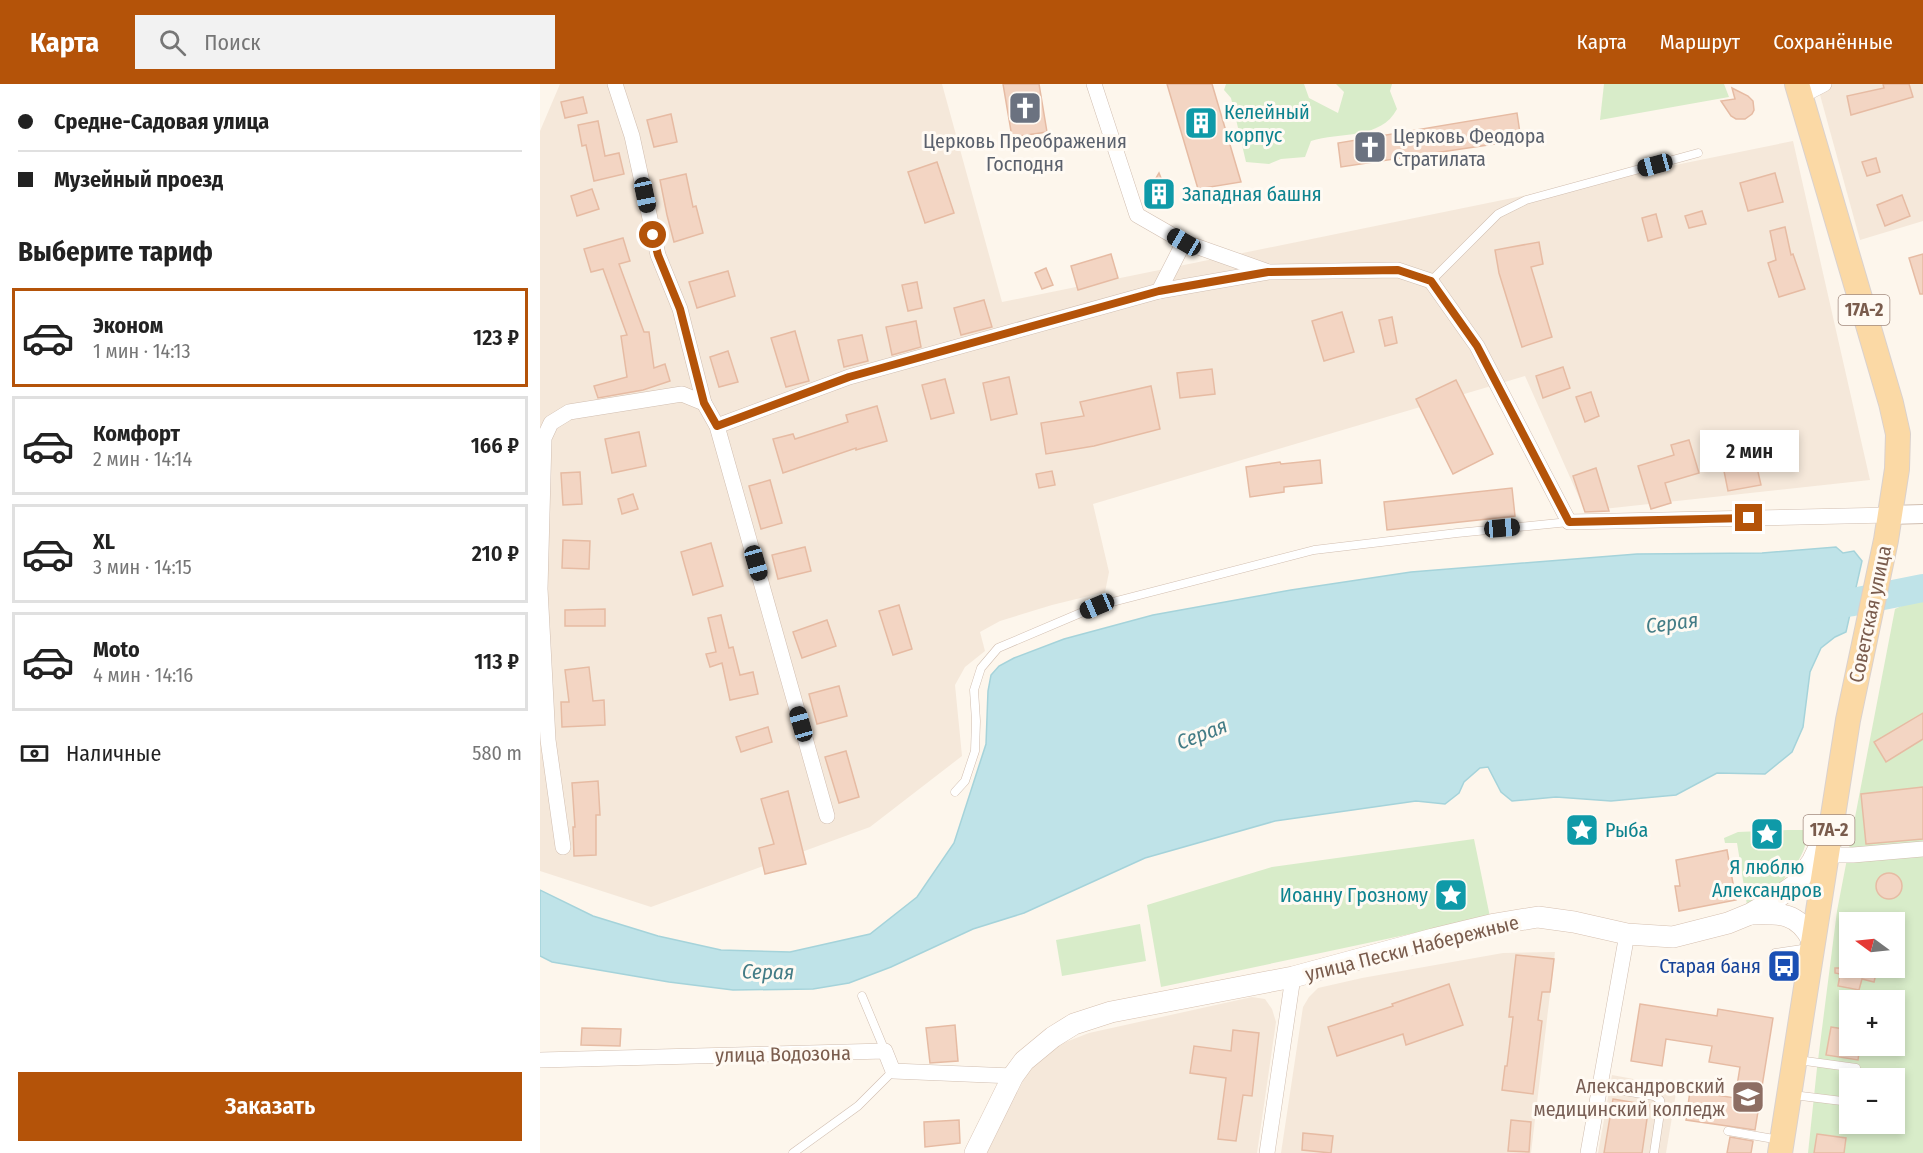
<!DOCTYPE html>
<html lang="ru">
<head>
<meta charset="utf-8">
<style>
	body { margin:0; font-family:"Fira Sans Condensed",sans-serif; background:#f2f2f2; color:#222; height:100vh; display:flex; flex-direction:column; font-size:22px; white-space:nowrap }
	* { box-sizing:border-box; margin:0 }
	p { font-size:20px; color:#767676 }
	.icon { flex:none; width:33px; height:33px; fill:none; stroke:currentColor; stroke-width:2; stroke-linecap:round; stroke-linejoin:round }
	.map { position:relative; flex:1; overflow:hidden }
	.sheet { display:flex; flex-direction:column; background:#fff; width:540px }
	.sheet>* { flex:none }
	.banner { display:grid; align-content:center; height:132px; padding:0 18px; background:#fff }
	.needle { width:39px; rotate:285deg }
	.tools { position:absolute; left:1299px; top:828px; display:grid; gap:12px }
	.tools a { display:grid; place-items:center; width:66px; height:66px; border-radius:0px; background:#fff; box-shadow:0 3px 9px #0003; font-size:30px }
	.end { position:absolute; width:27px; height:27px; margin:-14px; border:8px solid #b45309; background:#fff; box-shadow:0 0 0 3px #fff }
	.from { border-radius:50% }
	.bubble { position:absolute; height:42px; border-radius:0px; background:#fff; box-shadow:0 3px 9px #0003; font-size:20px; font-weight:600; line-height:42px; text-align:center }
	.car { position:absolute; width:18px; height:36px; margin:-18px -9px; border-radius:8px; box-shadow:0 0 4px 2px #0007; background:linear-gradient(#222 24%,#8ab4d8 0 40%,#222 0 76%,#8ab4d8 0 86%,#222 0) }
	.banner b { display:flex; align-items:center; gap:21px; height:57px; font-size:22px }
	.banner b+b { border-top:2px solid #e0e0e0 }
	.banner i { width:15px; height:15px; background:#222 }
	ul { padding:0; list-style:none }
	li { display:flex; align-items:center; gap:18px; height:99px; margin:0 12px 9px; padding:0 6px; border:3px solid #e0e0e0; border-radius:0px }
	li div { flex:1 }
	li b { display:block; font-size:22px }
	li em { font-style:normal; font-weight:600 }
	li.on { border-color:#b45309 }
	li>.icon { width:54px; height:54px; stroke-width:1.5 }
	h2 { padding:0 18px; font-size:27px; line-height:72px }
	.pay { display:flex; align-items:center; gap:15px; height:66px; padding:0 18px; font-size:22px }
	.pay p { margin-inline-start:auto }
	.cta { display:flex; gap:12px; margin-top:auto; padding:12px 18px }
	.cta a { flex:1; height:69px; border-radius:0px; background:#b45309; color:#fff; font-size:24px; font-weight:600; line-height:69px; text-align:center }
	header { display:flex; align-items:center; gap:36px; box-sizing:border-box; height:84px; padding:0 30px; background:#b45309; color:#fff }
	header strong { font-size:28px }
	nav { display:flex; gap:33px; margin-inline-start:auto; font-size:21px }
	.search { width:420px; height:54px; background:#f2f2f2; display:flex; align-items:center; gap:15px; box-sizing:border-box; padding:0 21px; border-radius:0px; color:#767676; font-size:22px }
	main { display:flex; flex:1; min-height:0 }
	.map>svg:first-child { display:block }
	.residential { fill:#f5e8da }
	.green { fill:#d8ecc9; fill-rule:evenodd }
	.water { fill:#bfe3e8; stroke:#a5d3da; stroke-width:1.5 }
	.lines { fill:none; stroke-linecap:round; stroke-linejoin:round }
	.river { stroke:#bfe3e8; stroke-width:28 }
	.building { fill:#f3d5c3; stroke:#e6bba3; stroke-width:1.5 }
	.service-casing { stroke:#d1beb0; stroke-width:9 }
	.minor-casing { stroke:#d1beb0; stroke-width:16 }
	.tertiary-casing { stroke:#d1beb0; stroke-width:20 }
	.secondary-casing { stroke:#d6c0b0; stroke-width:22 }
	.primary-casing { stroke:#dad1cd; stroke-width:26 }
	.service { stroke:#fff; stroke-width:8 }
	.minor { stroke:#fff; stroke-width:15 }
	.tertiary { stroke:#fff; stroke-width:18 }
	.secondary { stroke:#fff; stroke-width:21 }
	.primary { stroke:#fbd9a5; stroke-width:24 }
	.route { stroke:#b45309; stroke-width:8 }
	.labels { text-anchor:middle; stroke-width:6; stroke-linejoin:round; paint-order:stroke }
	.shield { fill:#fffaf3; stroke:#a28b7f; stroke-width:1.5 }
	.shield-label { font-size:18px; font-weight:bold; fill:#7a5c4d }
	.culture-label { font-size:20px; fill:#0d838f; stroke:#fffaf3; text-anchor:start }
	.worship-label { font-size:20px; fill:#5b616d; stroke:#fffaf3; text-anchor:start }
	.street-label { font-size:20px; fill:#7a5c4d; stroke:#fffaf3 }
	.transit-label { font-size:20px; fill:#164399; stroke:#fffaf3; text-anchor:end }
	.education-label { font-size:20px; fill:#785e54; stroke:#fffaf3; text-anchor:end }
	.water-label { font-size:21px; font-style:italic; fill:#437c86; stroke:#fffaf3 }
</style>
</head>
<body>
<header>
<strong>Карта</strong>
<div class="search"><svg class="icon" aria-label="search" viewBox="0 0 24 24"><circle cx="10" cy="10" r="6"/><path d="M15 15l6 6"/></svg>Поиск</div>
<nav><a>Карта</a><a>Маршрут</a><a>Сохранённые</a></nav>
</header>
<main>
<section class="sheet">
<div class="banner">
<b><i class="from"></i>Средне-Садовая улица</b>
<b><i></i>Музейный проезд</b>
</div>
<h2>Выберите тариф</h2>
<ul>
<li class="on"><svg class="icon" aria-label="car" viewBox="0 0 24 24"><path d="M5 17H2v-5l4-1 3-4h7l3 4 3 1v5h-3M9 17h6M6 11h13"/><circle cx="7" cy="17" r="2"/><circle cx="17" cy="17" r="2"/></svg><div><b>Эконом</b><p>1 мин · 14:13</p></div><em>123 ₽</em></li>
<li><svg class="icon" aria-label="car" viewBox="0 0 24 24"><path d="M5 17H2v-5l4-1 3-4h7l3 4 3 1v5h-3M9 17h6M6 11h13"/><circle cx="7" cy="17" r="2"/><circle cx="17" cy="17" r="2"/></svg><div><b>Комфорт</b><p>2 мин · 14:14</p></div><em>166 ₽</em></li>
<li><svg class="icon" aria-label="car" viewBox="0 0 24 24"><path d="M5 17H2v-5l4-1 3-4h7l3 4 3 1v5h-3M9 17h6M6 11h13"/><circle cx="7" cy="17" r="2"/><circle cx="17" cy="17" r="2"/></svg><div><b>XL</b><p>3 мин · 14:15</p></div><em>210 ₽</em></li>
<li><svg class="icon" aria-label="car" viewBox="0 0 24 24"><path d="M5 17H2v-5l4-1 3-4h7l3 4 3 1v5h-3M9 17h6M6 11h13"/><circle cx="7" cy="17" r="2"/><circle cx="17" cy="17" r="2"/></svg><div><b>Moto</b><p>4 мин · 14:16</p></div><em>113 ₽</em></li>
</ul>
<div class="pay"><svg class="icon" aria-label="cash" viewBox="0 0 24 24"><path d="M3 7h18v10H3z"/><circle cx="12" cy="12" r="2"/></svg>Наличные<p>580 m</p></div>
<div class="cta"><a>Заказать</a></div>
</section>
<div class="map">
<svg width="1383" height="1069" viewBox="0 0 1383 1069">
	<rect width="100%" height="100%" fill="#fdf6ec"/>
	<!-- residential -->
	<g class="residential">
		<path d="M20,0h382l60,218 791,-161 77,339 -285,31 -60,-135 -432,128 16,68 -4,20 -53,13 -52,16 -20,11 5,19 -20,16 -10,18 7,71 -92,71 -219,80 -111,-36v-740z"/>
		<path d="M1277,0h106v137l-63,19z"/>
		<path d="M1015,868l-24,201h-250l22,-146 6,-10 9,-9 44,-10 141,-25z"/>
		<path d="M712,913l13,2 7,10 4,13 -19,131h-270l39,-78 15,-17 17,-13 31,-12z"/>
		<path d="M1072,991l65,12 -11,66h-68z"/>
	</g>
	<!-- green -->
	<g class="green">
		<path d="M686,0h78l5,14 29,15 6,-21 -8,-8h56l-2,7 7,18c-16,31 -58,23 -86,32l-6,16 -24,2 -12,5 -23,-2 -15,-64 -7,-8z"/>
		<path d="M1064,0h120l5,13 -129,23z"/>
		<path d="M1383,512v557h-115l9,-85 20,-157 58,-302zM1310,838h44v46h-44zM1310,916h44v46h-44zM1310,994h44v46h-44z"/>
		<path d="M1248,746h17c7,20 -18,48 -33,60 -7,6 -17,10 -25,15l-10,-62h-12l-1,-5 14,-6z"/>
		<path d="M934,755l16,78 -329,70 -14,-82 125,-38z"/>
		<path d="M600,840l6,37 -84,15 -6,-36z"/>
	</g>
	<!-- water -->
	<path class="water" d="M1296,463l7,6 11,-2 8,10 -16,71 -11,5 -14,11 -11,24 -7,55 -11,25 -27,22 -48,-1 -41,22 -65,6 -55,-4 -44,4 -11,-9 -13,-25 -8,1 -16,14 -5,11 -14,11 -29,-3 -141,20 -130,37 -121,55 -51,16 -82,38 -42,16 -36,6 -80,1 -64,-8 -117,-20 -12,-6v-66l53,26 65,20 63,14 69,2 80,-18 47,-37 37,-54 32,-99 2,-53 3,-16 8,-9 15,-8 50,-19 89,-24 138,-25 120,-18 226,-18 125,-1z"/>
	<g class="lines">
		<!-- river -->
		<path class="river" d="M1275,523l38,-5 70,-14"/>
	</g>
	<!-- building -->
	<g class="building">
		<path d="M463,0h36l8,48 -35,5z"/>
		<path d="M627,0h45l29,98 -43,7z"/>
		<path d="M1343,0h26l4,13 -62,18 -4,-19 37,-8z"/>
		<path d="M1192,4l16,8 5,5 1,9 -2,4 -7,5h-9l-5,-3 -10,-15 14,-2z"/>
		<path d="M43,13l4,16 -22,5 -4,-16z"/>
		<path d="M977,29l4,27 -180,27 -3,-24z"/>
		<path d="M131,30l6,28 -23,5 -7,-27z"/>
		<path d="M58,37l7,35 14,-3 5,21 -30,7 -8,-36 -4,1 -4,-21z"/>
		<path d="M1336,74l4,14 -13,4 -5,-14z"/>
		<path d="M397,78l17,51 -29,10 -17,-51z"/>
		<path d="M619,89l4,10 10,5 -4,11 -8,6 -10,-4 -3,-7 1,-4z"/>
		<path d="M1235,89l8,29 -35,9 -8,-28z"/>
		<path d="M146,90l7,33 3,-1 7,27 -29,9 -7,-27 -7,-35z"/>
		<path d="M52,105l7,20 -22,7 -6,-20z"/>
		<path d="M1362,111l8,21 -25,10 -8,-21z"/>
		<path d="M1162,127l4,13 -17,4 -4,-12z"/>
		<path d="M1116,130l6,23 -14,4 -6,-23z"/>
		<path d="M1245,143l6,28 2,-1 12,35 -26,8 -11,-34 8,-3 -6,-29z"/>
		<path d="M83,154l7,23 -11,3 25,68h5l5,36 11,-4 5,17 -27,9 -45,8 -4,-12 33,-9 -6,-41 6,-1 -24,-66 -12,3 -7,-23z"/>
		<path d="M999,158l4,22 -12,3 21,70 -30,10 -23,-74 -4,-23z"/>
		<path d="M571,170l7,24 -40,12 -7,-24z"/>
		<path d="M1383,170v40h-3l-11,-36z"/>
		<path d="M506,184l7,17 -11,4 -7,-16z"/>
		<path d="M188,187l7,25 -38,12 -8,-26z"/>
		<path d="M377,198l5,26 -14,3 -6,-26z"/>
		<path d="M444,216l8,27 -31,8 -7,-27z"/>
		<path d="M802,228l12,40 -30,9 -12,-40z"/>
		<path d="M852,233l5,26 -12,3 -6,-26z"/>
		<path d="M376,237l5,26 -29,8 -6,-28z"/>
		<path d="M255,247l14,50 -23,6 -15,-49z"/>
		<path d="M322,251l6,26 -24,6 -6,-27z"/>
		<path d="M188,267l10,31 -19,5 -9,-30z"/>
		<path d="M1023,283l7,21 -27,10 -7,-22z"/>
		<path d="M672,285l3,25 -35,4 -3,-25z"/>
		<path d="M469,293l8,37 -26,6 -8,-37z"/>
		<path d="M405,295l9,34 -23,6 -9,-34z"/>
		<path d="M916,296l37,74 -40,20 -37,-75z"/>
		<path d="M611,302l9,43 -66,17 -48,8 -5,-31 43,-7 -4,-14z"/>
		<path d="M1051,308l8,24 -14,6 -9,-25z"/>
		<path d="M337,322l10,35 -31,9v-2l-73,25 -10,-34 20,-5 2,5 53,-17 -2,-7z"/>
		<path d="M99,348l7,34 -34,7 -7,-34z"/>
		<path d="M1149,356l10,33 -34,10 6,20 -20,6 -13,-43 36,-11 -3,-10z"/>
		<path d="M1215,375l6,26 -33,6 -5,-25z"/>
		<path d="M780,376l2,23 -38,4v5l-34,5 -4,-30 34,-5 1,2z"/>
		<path d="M1056,384l13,43 -24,1 -12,-36z"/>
		<path d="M512,387l3,14 -16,3 -3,-14z"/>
		<path d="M40,388l2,32 -19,1 -2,-32z"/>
		<path d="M230,396l12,43 -21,6 -12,-43z"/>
		<path d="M972,404l3,28 -128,14 -3,-28z"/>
		<path d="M93,410l5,15 -16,5 -4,-15z"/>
		<path d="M23,456l27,1 -1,28 -27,-1z"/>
		<path d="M171,459l12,43 -30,9 -12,-43z"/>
		<path d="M265,463l6,24 -33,8 -6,-24z"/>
		<path d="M359,521l13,44 -19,6 -14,-44z"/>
		<path d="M65,525v17h-40v-16z"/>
		<path d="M181,531l8,33 4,-1 7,28 13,-3 5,22 -28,6 -8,-37 -12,4 -4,-13 10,-2 -8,-34z"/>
		<path d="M287,536l9,26 -34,12 -9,-26z"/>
		<path d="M49,583l4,34 11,-1 1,25 -43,2 -1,-25h8l-4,-32z"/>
		<path d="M299,602l8,30 -30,8 -8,-30z"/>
		<path d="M1383,629v26l-37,23 -12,-20z"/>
		<path d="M228,643l4,15 -31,10 -5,-15z"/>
		<path d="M306,667l13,46 -20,6 -14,-46z"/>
		<path d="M58,697l2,34h-4v40l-22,1 -1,-29h2l-3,-44z"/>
		<path d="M1383,703v52l-57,5 -5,-50z"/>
		<path d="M248,707l18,73 -41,10 -6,-26 15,-4 -13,-45z"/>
		<path d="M1187,766l9,50 -57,11 -4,-25h5l-4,-26z"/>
		<circle cx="1349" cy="802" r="13"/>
		<path d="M976,871l38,4 -4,33h-8l-4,28 4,1 -9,73 -31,-4 3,-24h2l6,-49h-4z"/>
		<path d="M1295,884h32l10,2 -3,12 -12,-3 -3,11 -21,-4 2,-12 -5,-1z"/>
		<path d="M909,900l14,41 -57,20 -3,-11 -66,22 -9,-29 65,-21 -1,-2z"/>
		<path d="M1100,920l77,12 1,-7 55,9 -18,112 -69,-10 4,-29 45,7 5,-31 -31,-5 3,-16 -46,-7 -4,27 -31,-5z"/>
		<path d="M415,941l3,36 -28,2 -4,-35z"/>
		<path d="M1291,943l19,3v16h10l-2,14 -32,-5z"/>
		<path d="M42,944l39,1 -1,17 -39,-1z"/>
		<path d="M693,946l26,3 -7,63 -9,-1 -7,46 -18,-2 8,-61 -36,-5 4,-27 37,5z"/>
		<path d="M1073,1015l36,6 -7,48h-38z"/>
		<path d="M419,1036l1,23 -35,4 -1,-25z"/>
		<path d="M971,1036l20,2 -2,30 -21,-1z"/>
		<path d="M763,1049l30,3 -2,17 -29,-3z"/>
		<path d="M1277,1050l29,4 -2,15h-30z"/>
		<path d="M1190,1053l23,4 -2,12h-24z"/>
	</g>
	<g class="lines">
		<!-- service casing -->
		<g class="service-casing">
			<g id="service">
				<path d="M891,197l67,-67 28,-14 172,-47"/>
				<path d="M415,708l10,-11 10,-30 1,-30 -2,-31 7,-22 17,-20 99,-42 217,-56 143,-17 112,-11"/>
				<path d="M1235,869l34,-5"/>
				<path d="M322,912l23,55"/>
				<path d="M1258,976l58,8"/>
				<path d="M1060,1003l54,9 6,4 1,6 -7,47"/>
				<path d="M1253,1011l57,7"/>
				<path d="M1188,1047l52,9"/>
				<path d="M253,1069l65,-47 35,-35"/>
			</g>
		</g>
		<!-- minor casing -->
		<g class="minor-casing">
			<g id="minor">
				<path d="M75,0l17,52 26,119 22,54 24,94"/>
				<path d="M554,0l43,131 47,27 82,29"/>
				<path d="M1261,12l23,-12"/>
				<path d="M619,207l25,-49"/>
				<path d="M177,342l132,-49 310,-86 109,-19 130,-2 33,11 46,65 92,176 321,-7"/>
				<path d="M23,763l-15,-107 -8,-151 4,-151 7,-15 18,-11 113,-18 22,9 13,23 110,390"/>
				<path d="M1285,771h28l70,-6"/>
				<path d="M0,976l345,-9 8,20 120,5"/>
				<path d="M727,1069l26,-176"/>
				<path d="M1048,1069l39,-219"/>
			</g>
		</g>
		<!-- tertiary casing -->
		<g class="tertiary-casing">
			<path id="tertiary" d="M1350,431l33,-1"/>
		</g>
		<!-- secondary casing -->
		<g class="secondary-casing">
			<g id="secondary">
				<path d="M1211,830c28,-1 47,-2 61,26"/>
				<path d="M435,1069l38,-77 11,-15 29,-24 21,-13 37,-12 182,-35 140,-38 62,-15 43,-7 36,5 53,12 46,3 55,-14 22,-9 24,-14 21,-15 17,-23 15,-31"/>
			</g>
		</g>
		<!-- primary casing -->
		<g class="primary-casing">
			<path id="primary" d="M1240,1069l68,-433 38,-180 11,-71 1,-35 -7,-31 -94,-319"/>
		</g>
		<!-- service -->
		<use href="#service" class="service"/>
		<!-- minor -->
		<use href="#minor" class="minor"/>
		<!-- tertiary -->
		<use href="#tertiary" class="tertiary"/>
		<!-- secondary -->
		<use href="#secondary" class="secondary"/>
		<!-- primary -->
		<use href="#primary" class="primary"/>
	</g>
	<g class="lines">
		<!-- route -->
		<path class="route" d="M113,151l5,20 22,54 24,94 13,23 132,-49 310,-86 109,-19 130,-2 33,11 46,65 92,176 180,-4"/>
	</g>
	<!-- icons -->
	<defs>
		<g id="church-square" transform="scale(1.725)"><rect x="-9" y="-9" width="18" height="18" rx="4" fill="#6b7280" stroke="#fffaf3"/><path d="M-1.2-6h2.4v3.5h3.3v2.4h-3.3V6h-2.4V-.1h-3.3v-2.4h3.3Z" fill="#fff"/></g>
		<g id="building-square" transform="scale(1.725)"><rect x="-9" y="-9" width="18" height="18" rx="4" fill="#0f9aa8" stroke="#fffaf3"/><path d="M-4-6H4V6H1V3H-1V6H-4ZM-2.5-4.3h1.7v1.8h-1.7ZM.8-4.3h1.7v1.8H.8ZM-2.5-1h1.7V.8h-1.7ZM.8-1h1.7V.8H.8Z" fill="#fff"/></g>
		<g id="sight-square" transform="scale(1.725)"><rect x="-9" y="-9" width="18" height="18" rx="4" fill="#0f9aa8" stroke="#fffaf3"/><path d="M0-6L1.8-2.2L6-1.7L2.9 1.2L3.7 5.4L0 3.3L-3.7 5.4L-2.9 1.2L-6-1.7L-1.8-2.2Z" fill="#fff"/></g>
		<g id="bus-square" transform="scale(1.725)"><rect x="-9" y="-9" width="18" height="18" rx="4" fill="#1a4fb4" stroke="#fffaf3"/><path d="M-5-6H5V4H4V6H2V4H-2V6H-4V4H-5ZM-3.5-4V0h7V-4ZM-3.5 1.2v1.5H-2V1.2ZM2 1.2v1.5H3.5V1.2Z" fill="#fff"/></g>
		<g id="university-square" transform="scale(1.725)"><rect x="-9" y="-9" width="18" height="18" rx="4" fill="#8d6e63" stroke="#fffaf3"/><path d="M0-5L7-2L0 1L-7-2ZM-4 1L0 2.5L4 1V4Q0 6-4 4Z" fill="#fff"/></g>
	</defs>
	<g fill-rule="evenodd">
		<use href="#church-square" x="485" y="24"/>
		<use href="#building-square" x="661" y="39"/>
		<use href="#church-square" x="830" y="63"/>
		<use href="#building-square" x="619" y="110"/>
		<use href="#sight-square" x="1042" y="746"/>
		<use href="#sight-square" x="1227" y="750"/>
		<use href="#sight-square" x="911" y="811"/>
		<use href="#bus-square" x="1244" y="882"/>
		<use href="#university-square" x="1208" y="1013"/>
	</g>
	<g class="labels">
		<!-- shield labels -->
		<g class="shield">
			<rect x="1298.5" y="211" width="51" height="30" rx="4.5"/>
			<rect x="1263.5" y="731" width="51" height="30" rx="4.5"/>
		</g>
		<g class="shield-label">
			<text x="1324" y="232">17А-2</text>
			<text x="1289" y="752">17А-2</text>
		</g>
		<!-- culture labels -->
		<g class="culture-label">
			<text x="684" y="35">Келейный<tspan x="684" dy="23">корпус</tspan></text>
			<text x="642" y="117">Западная башня</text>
			<text x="1065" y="753">Рыба</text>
			<text x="1227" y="790" text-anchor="middle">Я люблю<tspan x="1227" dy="23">Александров</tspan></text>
			<text x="888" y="818" text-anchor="end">Иоанну Грозному</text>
		</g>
		<!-- worship labels -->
		<g class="worship-label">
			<text x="853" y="59">Церковь Феодора<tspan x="853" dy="23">Стратилата</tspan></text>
			<text x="485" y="64" text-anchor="middle">Церковь Преображения<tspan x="485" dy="23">Господня</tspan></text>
		</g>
		<!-- street labels -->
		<g class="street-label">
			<text transform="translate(1330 530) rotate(-78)" y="7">Советская улица</text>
			<text transform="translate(872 864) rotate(-14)" y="7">улица Пески Набережные</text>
			<text transform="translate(243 970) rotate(-1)" y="7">улица Водозона</text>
		</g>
		<!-- transit labels -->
		<g class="transit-label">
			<text x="1221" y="889">Старая баня</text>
		</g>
		<!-- education labels -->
		<g class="education-label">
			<text x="1185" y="1009">Александровский<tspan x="1185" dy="23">медицинский колледж</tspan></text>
		</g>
		<!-- water labels -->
		<g class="water-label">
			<text transform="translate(1132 539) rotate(-7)" y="7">Серая</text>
			<text transform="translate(662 650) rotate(-21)" y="7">Серая</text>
			<text transform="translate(228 888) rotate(1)" y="7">Серая</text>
		</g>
	</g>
</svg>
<div class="tools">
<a><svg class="needle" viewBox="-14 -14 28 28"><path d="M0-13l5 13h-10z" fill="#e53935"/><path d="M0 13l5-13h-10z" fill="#767676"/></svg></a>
<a>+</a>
<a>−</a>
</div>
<i class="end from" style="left:113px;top:151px"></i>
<i class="end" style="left:1209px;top:434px"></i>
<div class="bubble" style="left:1160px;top:346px;width:99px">2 мин</div>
<i class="car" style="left:1115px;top:81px;rotate:255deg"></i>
<i class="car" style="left:105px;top:111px;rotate:168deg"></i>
<i class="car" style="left:644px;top:158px;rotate:300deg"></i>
<i class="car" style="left:962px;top:444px;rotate:85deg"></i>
<i class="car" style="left:216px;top:479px;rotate:164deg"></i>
<i class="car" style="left:557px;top:522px;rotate:247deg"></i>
<i class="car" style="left:261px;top:640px;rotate:344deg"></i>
</div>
</main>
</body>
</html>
